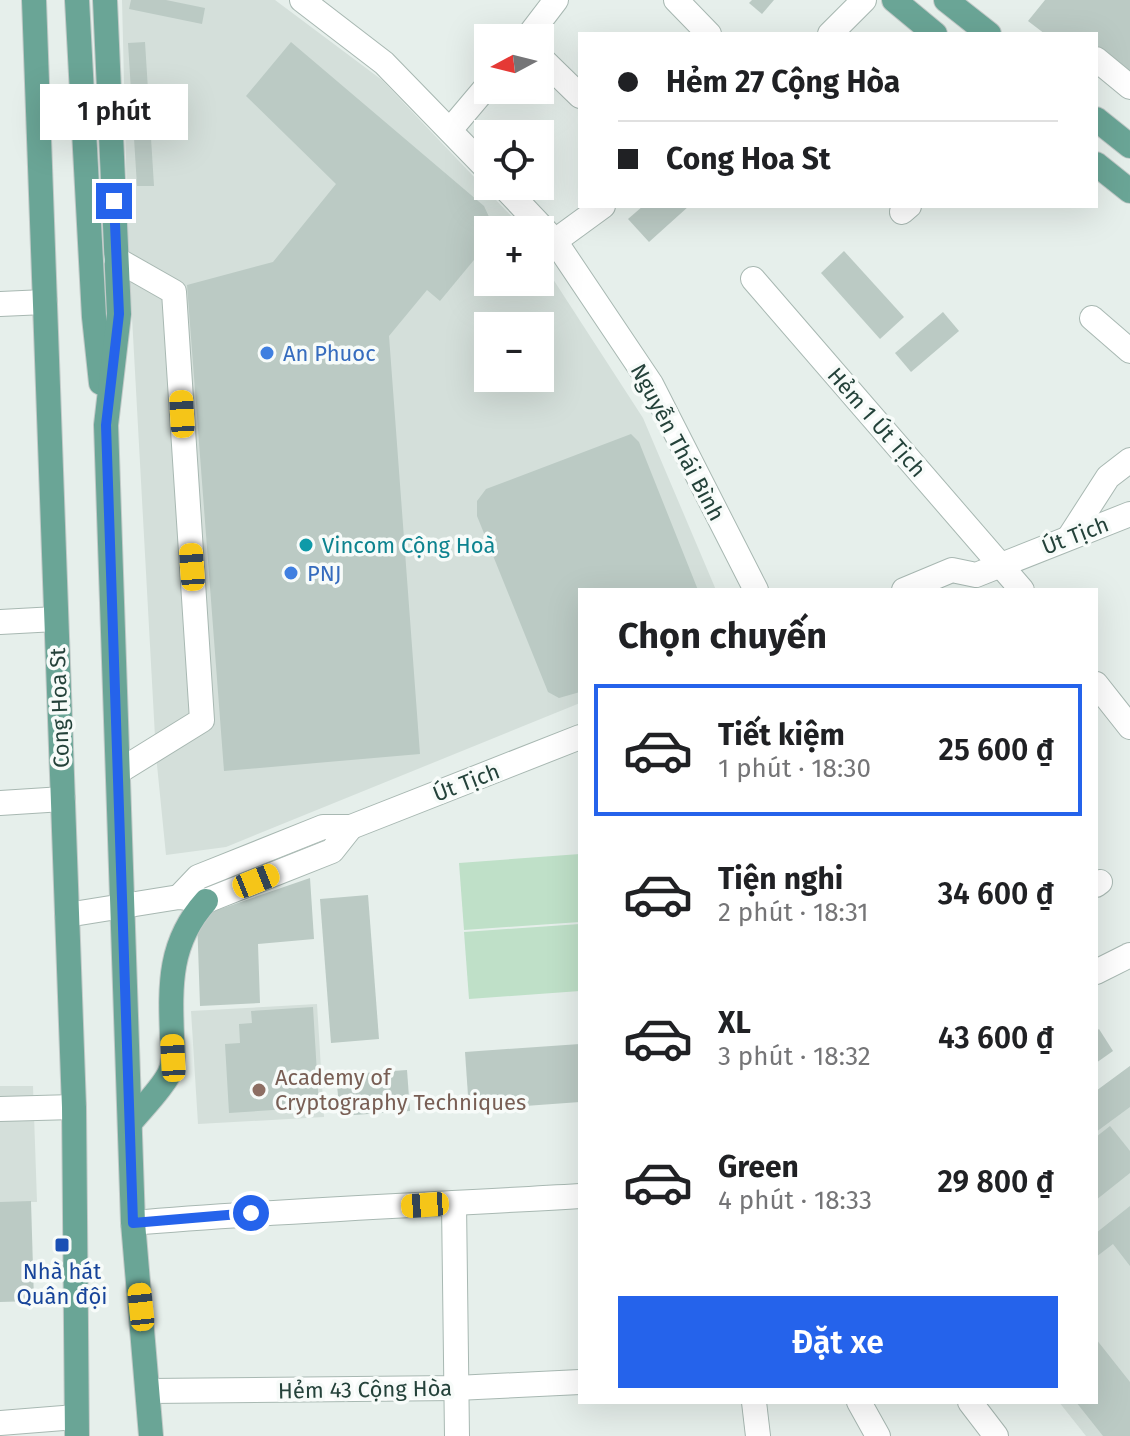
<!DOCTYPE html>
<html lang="vi">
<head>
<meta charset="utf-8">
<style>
	body { margin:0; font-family:"Fira Sans",sans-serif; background:#f6f6f6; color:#202124; height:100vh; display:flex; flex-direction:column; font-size:30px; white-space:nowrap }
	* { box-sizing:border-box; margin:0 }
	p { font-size:26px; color:#757577 }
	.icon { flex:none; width:44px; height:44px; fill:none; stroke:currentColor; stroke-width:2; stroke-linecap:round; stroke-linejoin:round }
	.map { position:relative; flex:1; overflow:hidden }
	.sheet { position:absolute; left:578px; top:588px; width:520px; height:816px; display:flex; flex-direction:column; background:#fff; border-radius:0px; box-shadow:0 8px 32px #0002 }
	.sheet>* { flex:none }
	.top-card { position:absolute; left:578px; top:32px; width:520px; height:176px; border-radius:0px; box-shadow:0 8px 32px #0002; display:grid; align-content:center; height:176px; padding:0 40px; background:#fff }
	.needle { width:52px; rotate:263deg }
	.tools { position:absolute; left:474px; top:24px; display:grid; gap:16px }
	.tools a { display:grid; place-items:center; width:80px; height:80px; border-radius:0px; background:#fff; box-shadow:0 8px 32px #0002; font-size:40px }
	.end { position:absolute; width:36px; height:36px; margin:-18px; border:10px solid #2563eb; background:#fff; box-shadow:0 0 0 4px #fff }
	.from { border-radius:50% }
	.bubble { position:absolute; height:56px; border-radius:0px; background:#fff; box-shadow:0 8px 32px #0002; font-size:26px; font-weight:600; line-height:56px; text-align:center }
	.car { position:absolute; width:24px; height:48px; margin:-24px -12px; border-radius:10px; box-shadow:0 0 6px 2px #0007; background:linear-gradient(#f5c518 24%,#345 0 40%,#f5c518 0 76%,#345 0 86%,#f5c518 0) }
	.top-card b { display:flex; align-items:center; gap:28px; height:76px; font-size:30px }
	.top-card b+b { border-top:2px solid #e0e0e0 }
	.top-card i { width:20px; height:20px; background:#202124 }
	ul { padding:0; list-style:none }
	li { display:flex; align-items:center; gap:24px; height:132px; margin:0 16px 12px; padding:0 24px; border:4px solid transparent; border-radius:0px }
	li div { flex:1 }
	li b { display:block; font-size:30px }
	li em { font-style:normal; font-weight:600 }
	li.current { border-color:#2563eb }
	li>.icon { width:72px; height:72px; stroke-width:1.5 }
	h2 { padding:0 40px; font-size:36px; line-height:96px }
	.primary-button { display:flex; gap:16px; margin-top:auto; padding:16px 40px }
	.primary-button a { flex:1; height:92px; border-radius:0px; background:#2563eb; color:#fff; font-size:32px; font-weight:600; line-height:92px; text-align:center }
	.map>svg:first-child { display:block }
	.built { fill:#d4dfda; fill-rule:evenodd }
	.green { fill:#bfe0c8 }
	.building { fill:#bbcac4 }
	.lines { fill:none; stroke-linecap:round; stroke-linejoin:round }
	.minor-casing { stroke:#a8b8b2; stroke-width:26 }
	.major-casing { stroke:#c2cac8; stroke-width:26 }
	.minor { stroke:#fff; stroke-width:24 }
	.major { stroke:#6aa596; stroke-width:24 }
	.route { stroke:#2563eb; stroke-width:10 }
	.shop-dot { fill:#3f7fe0; stroke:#f7fbf9; stroke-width:3 }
	.culture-dot { fill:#0f9aa8; stroke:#f7fbf9; stroke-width:3 }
	.education-dot { fill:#8d6e63; stroke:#f7fbf9; stroke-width:3 }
	.transit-dot { fill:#1a4fb4; stroke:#f7fbf9; stroke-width:3 }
	.labels { text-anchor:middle; stroke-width:7; stroke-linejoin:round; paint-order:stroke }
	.shop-label { font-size:22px; fill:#366cbe; stroke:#f7fbf9; text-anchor:start }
	.street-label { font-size:22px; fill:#24423a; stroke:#f7fbf9 }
	.culture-label { font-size:22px; fill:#0d838f; stroke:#f7fbf9; text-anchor:start }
	.education-label { font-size:22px; fill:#785e54; stroke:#f7fbf9; text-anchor:start }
	.transit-label { font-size:22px; fill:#164399; stroke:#f7fbf9 }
</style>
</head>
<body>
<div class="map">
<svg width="1130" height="1436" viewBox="0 0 1130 1436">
	<rect width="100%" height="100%" fill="#e6efeb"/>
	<!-- built -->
	<g class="built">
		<path d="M122,0h153l107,80 134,141 5,9h-33v52h52v-23l103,159 73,172h-136v113l-354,144 -60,8 -10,-100 -28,-511zM488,326h52v52h-52z"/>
		<path d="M317,1004l7,113 -126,7 -7,-113z"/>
		<path d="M1130,1066v370h-44l-27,-34h37v-311z"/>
		<path d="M0,1086h33l4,116h-37z"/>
	</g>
	<!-- green -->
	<g class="green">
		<path d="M580,854v68l-116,8 -5,-67z"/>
		<path d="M580,924v67l-111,8 -5,-67z"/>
	</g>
	<!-- building -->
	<g class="building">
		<path d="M131,0h35l39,8 -3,16 -73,-15z"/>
		<path d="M752,0h22l-12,14 -13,-11z"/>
		<path d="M1045,0h85v100l-34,-26v-40h-51l-17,-13z"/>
		<path d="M145,42l9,144h-17l-9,-143z"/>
		<path d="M291,42l193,164 11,24h-7v13l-48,58 -13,-11 -38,46 31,418 -196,17 -37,-486 86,-23 63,-78 -90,-88z"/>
		<path d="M643,206h46l-40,36 -21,-23z"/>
		<path d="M844,251l60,66 -24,22 -59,-66z"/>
		<path d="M943,312l16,19 -48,41 -16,-19z"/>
		<path d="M631,434l8,8 59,148h-118v102l-21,6 -11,-6 -71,-176v-15l9,-12z"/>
		<path d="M310,878l4,61 -56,5 2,59 -60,3 -3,-89z"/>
		<path d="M368,895l11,144 -48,4 -11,-144z"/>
		<path d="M313,1007l6,100 -90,6 -4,-69 15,-1 -1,-19 13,-1 -1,-12z"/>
		<path d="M1099,1029l14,22 -17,12v-32z"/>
		<path d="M580,1044v58l-111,8 -4,-58z"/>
		<path d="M1130,1066v41l-34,25v-41z"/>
		<path d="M407,1070l3,41 -70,5 -4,-41z"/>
		<path d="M1110,1126l20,25v22l-34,27v-63z"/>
		<path d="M31,1201l3,100 -34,1v-100z"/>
		<path d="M1130,1206v60l-17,-22 -17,13v-24z"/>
		<path d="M1096,1339l34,43v54h-27l-27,-34h20z"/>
	</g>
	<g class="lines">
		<!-- minor casing -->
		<g class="minor-casing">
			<g id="minor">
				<path d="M302,0l82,63 104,107"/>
				<path d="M676,0l33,34"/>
				<path d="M830,34l34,-34"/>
				<path d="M527,38l29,-38"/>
				<path d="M540,57l40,39"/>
				<path d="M1096,59l34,28"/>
				<path d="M450,130l38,-45"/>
				<path d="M503,186l52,55 96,143 105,206"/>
				<path d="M902,212l7,-6"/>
				<path d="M555,241l48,-35"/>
				<path d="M116,259l58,33 28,428 -84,52"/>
				<path d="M753,279l269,311"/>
				<path d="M0,304l45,-2"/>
				<path d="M1092,318l38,33"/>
				<path d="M1070,536l38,-59 22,-17"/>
				<path d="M904,590l48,-20 24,5 154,-61"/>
				<path d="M0,622l56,-3"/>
				<path d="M1096,684l34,43"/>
				<path d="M0,803l63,-4"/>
				<path d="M1096,885l4,-3"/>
				<path d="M179,897l19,-20 125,-50h28l229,-90"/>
				<path d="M67,915l112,-18 27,4 126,-50 19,-24"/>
				<path d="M1096,972l34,-17"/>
				<path d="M0,1109l74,-2"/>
				<path d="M454,1203l3,233"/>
				<path d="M133,1223c149,-13 298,-18 447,-27"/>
				<path d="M149,1391l307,-3 124,-6"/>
				<path d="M754,1402l4,34"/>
				<path d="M859,1402l19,34"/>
				<path d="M970,1402l26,34"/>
				<path d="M0,1423l76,-6"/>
			</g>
		</g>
		<!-- major casing -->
		<g class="major-casing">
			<g id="major">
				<path d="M34,0l40,1107 3,329"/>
				<path d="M77,0l17,317 7,66"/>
				<path d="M105,0l14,314 -13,111 27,798 18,213"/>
				<path d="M894,0l41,34"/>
				<path d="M946,0l43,34"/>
				<path d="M1096,119l34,27"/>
				<path d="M1096,164l34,27"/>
				<path d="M130,1123c12,-15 30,-32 39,-49 6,-11 4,-25 3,-37 -2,-53 -3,-95 34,-136"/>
			</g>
		</g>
		<!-- minor -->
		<use href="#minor" class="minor"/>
		<!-- major -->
		<use href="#major" class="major"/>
	</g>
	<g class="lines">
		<!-- route -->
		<path class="route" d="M114,201l5,113 -13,111 27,798 118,-10"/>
	</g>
	<!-- markers -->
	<g class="shop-dot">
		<circle cx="267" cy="353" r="8"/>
		<circle cx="291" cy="573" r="8"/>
	</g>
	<circle class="culture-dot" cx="306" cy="545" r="8"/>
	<circle class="education-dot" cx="259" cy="1090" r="8"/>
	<rect class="transit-dot" x="54" y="1237" width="16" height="16" rx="4"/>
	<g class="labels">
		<!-- shop labels -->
		<g class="shop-label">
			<text x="283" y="361">An Phuoc</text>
			<text x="307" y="581">PNJ</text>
		</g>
		<!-- street labels -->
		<g class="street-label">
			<text transform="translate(877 422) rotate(49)" y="8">Hẻm 1 Út Tịch</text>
			<text transform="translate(678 442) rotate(62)" y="8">Nguyễn Thái Bình</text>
			<text transform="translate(1075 535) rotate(-21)" y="8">Út Tịch</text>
			<text transform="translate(59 708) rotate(-92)" y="8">Cong Hoa St</text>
			<text transform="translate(466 782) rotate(-21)" y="8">Út Tịch</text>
			<text transform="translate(365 1389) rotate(-1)" y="8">Hẻm 43 Cộng Hòa</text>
		</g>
		<!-- culture labels -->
		<g class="culture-label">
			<text x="322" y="553">Vincom Cộng Hoà</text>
		</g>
		<!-- education labels -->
		<g class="education-label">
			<text x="275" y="1085">Academy of<tspan x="275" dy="25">Cryptography Techniques</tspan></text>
		</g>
		<!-- transit labels -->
		<g class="transit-label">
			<text x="62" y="1279">Nhà hát<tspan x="62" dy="25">Quân đội</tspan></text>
		</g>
	</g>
</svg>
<div class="tools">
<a><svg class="needle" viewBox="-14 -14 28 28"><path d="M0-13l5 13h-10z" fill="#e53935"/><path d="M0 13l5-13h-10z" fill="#757577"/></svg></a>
<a><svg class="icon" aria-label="locate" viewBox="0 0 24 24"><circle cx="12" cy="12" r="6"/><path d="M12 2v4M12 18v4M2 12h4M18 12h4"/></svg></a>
<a>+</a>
<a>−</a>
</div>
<i class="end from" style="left:251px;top:1213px"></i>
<i class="end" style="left:114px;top:201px"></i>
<div class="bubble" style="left:40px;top:84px;width:148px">1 phút</div>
<i class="car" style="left:182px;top:414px;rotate:357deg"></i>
<i class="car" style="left:192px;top:567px;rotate:356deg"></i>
<i class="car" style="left:256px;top:881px;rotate:68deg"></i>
<i class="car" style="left:173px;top:1058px;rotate:357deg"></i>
<i class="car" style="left:425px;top:1205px;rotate:266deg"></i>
<i class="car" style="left:141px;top:1307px;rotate:354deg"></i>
<div class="top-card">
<b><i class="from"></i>Hẻm 27 Cộng Hòa</b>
<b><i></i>Cong Hoa St</b>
</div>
<section class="sheet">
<h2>Chọn chuyến</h2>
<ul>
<li class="current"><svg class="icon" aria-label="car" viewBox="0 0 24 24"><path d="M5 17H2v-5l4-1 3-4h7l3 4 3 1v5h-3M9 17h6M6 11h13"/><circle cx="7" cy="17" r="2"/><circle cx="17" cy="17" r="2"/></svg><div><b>Tiết kiệm</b><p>1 phút · 18:30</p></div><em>25 600 ₫</em></li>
<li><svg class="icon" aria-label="car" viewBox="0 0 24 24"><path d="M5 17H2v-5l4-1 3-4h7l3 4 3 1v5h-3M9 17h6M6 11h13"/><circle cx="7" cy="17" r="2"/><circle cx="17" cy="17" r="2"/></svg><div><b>Tiện nghi</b><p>2 phút · 18:31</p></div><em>34 600 ₫</em></li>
<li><svg class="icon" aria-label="car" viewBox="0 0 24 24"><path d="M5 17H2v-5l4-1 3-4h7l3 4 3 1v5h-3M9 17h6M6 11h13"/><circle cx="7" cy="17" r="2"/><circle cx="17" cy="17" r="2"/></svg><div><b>XL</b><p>3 phút · 18:32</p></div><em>43 600 ₫</em></li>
<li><svg class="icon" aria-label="car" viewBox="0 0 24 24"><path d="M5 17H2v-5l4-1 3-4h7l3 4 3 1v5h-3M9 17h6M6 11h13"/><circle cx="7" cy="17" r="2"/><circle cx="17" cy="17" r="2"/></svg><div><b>Green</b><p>4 phút · 18:33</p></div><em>29 800 ₫</em></li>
</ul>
<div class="primary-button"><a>Đặt xe</a></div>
</section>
</div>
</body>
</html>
